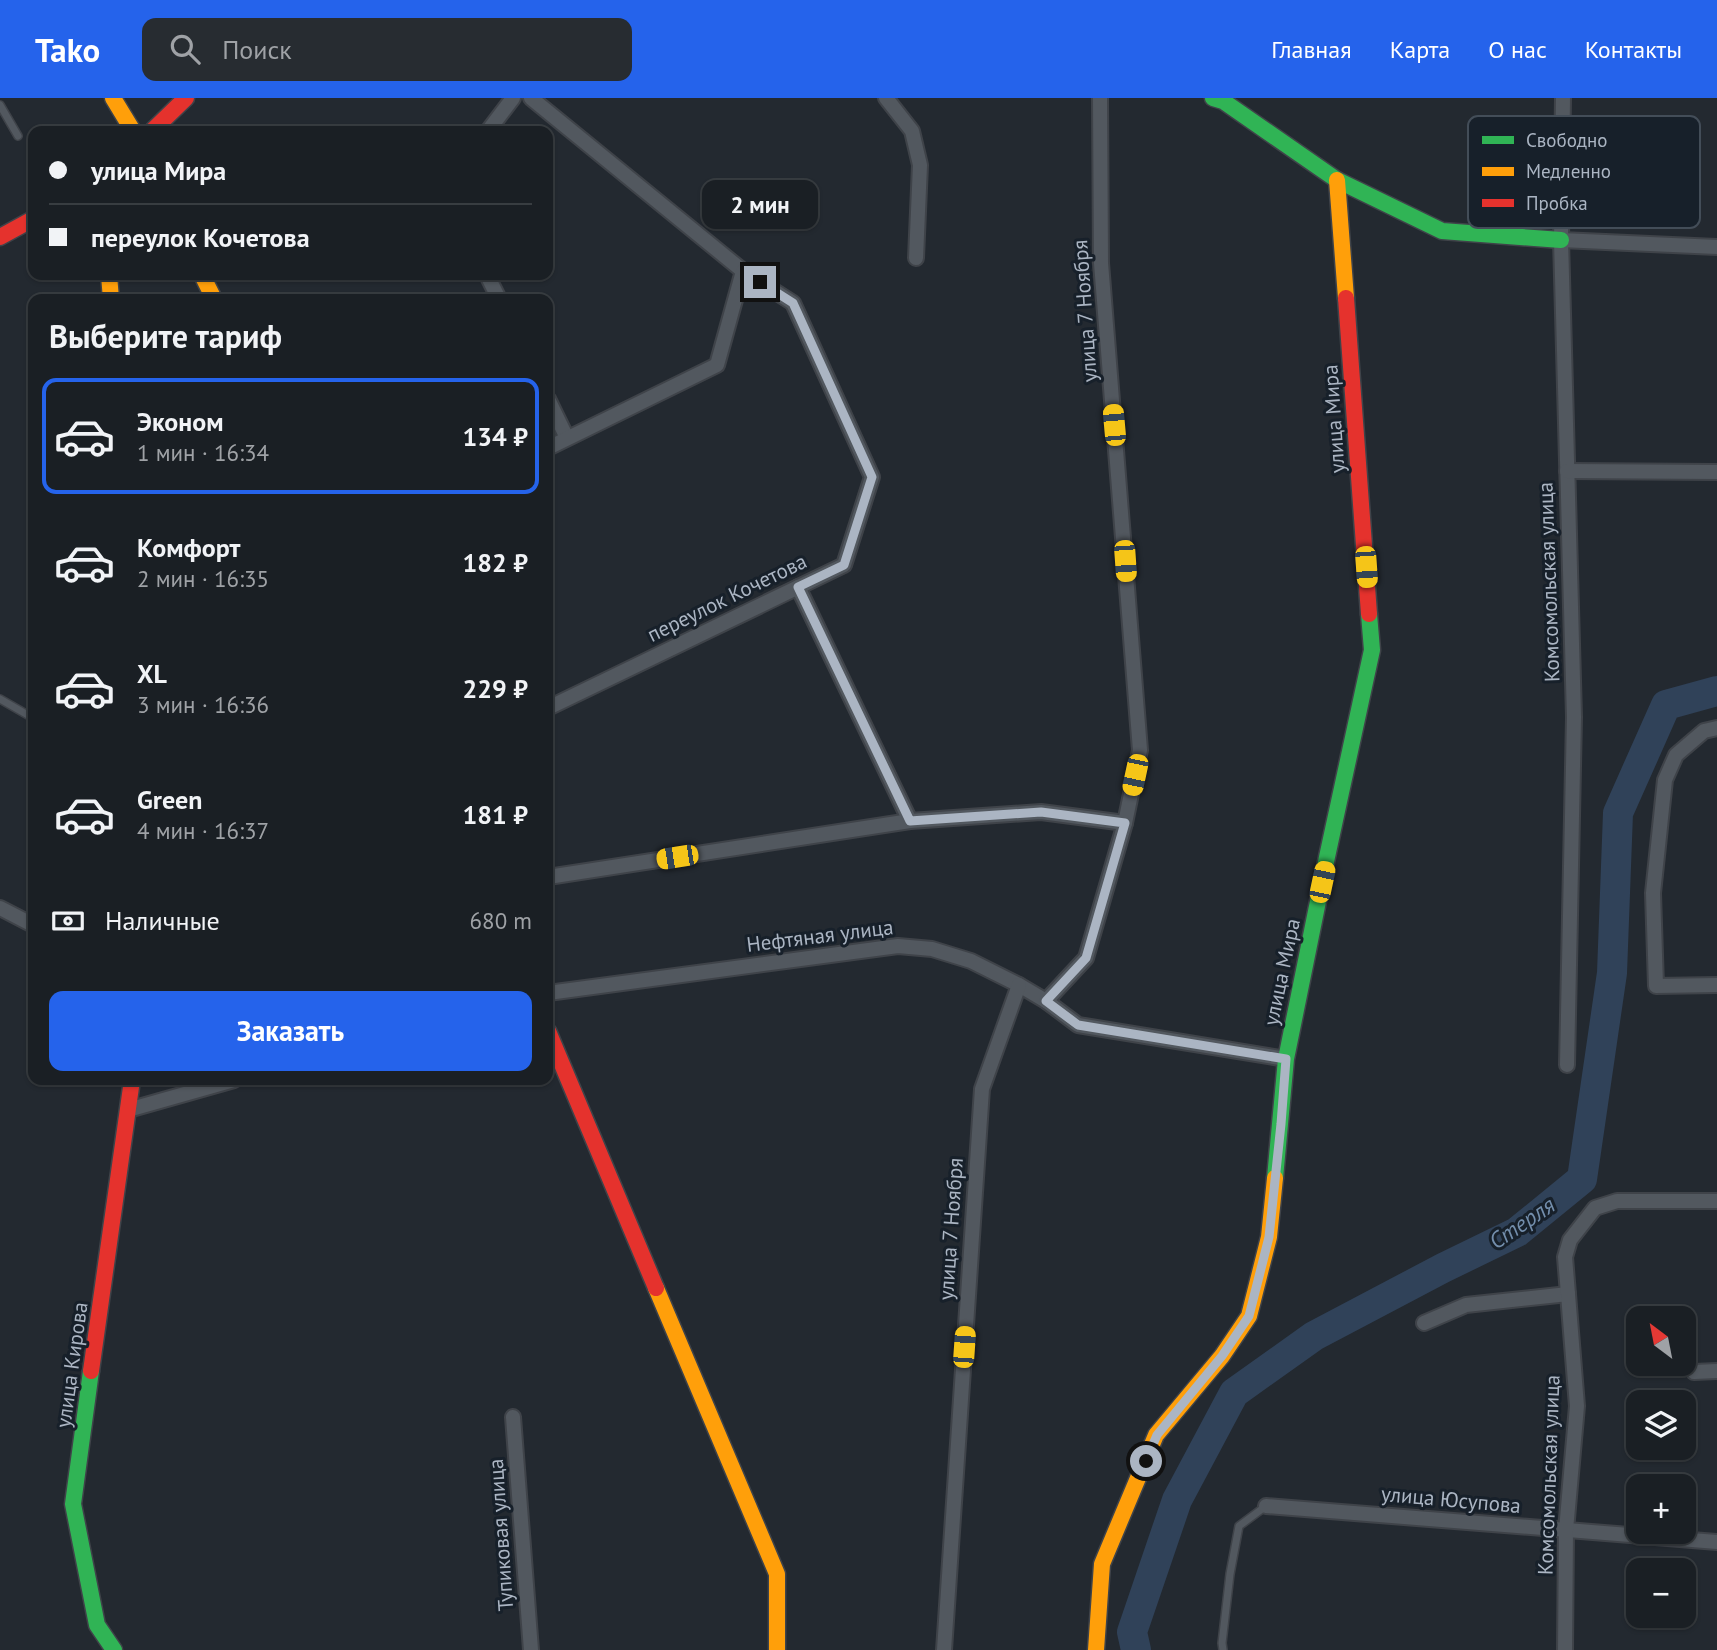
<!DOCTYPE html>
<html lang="ru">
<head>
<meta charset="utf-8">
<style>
	body { margin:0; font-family:"PT Sans",sans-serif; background:#272c31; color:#f1f3f6; height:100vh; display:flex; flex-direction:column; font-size:26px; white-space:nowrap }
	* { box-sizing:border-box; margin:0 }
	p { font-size:23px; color:#9fa2a6 }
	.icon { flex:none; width:38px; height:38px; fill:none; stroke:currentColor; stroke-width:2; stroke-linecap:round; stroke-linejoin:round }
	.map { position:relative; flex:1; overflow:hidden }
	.side { position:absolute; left:28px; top:196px; width:525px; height:791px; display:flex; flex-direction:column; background:#1a1f24; border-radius:14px; box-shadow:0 2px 5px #0004,0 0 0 2px #383d41 }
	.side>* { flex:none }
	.banner { position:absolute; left:28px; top:28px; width:525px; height:154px; border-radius:14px; box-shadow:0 2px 5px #0004,0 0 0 2px #383d41; display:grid; align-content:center; height:154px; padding:0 21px; background:#1a1f24 }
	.needle { width:46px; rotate:328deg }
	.fabs { position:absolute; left:1626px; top:1208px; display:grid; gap:14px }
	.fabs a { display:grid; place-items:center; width:70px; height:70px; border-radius:14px; background:#1a1f24; box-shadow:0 2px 5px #0004,0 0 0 2px #383d41; font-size:35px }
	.end { position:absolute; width:32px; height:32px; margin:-16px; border:9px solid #abb5c3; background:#111; box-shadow:0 0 0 4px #111 }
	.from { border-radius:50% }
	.bubble { position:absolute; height:49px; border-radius:14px; background:#1a1f24; box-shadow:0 2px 5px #0004,0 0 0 2px #383d41; font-size:23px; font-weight:700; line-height:49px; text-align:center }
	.car { position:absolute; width:21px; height:42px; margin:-21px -10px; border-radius:9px; box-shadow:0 0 5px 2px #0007; background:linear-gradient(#f5c518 24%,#345 0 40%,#f5c518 0 76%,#345 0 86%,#f5c518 0) }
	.banner b { display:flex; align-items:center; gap:24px; height:66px; font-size:26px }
	.banner b+b { border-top:2px solid #383d41 }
	.banner i { width:18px; height:18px; background:#f1f3f6 }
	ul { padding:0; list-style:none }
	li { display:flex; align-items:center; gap:21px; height:116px; margin:0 14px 10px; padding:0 7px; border:4px solid transparent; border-radius:14px }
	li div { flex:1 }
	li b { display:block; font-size:26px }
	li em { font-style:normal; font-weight:700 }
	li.active { border-color:#2563eb }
	li>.icon { width:63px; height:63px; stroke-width:1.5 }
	h2 { padding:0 21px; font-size:32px; line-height:84px }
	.pay { display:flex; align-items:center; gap:18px; height:77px; padding:0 21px; font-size:26px }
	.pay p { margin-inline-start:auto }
	.button { display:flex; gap:14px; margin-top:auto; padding:14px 21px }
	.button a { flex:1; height:80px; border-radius:14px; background:#2563eb; color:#fff; font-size:28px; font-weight:700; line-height:80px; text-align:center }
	header { display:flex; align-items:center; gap:42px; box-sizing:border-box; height:98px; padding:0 35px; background:#2563eb; color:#fff }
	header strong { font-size:33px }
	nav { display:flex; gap:38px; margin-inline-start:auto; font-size:24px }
	.search { width:490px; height:63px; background:#272c31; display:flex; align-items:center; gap:18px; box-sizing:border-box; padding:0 24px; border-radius:14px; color:#9fa2a6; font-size:26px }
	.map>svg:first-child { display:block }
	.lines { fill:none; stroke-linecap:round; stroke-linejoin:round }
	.river { stroke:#304259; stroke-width:30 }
	.lane-casing { stroke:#3f4349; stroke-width:10 }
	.street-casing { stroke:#3f4349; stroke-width:18 }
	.fast-casing { stroke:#3f4349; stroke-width:19 }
	.slow-casing { stroke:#3f4349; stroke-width:19 }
	.jam-casing { stroke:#3f4349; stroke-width:19 }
	.lane { stroke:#52585f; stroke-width:7 }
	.street { stroke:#52585f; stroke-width:14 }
	.fast { stroke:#30b455; stroke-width:16 }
	.slow { stroke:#ff9f0a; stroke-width:16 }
	.jam { stroke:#e5322d; stroke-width:16 }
	.route { stroke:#abb5c3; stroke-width:9 }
	.labels { text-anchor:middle; stroke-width:6; stroke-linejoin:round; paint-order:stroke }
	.street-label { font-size:21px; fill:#abb5c3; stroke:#17202a }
	.water-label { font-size:23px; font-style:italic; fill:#738eac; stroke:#17202a }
	.key { fill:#17202a; stroke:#434d58; stroke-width:2 }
	.key-label { font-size:19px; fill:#abb5c3 }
</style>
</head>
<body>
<header>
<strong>Tako</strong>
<div class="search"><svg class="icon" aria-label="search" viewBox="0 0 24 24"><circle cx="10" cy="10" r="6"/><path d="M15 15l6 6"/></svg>Поиск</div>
<nav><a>Главная</a><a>Карта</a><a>О нас</a><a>Контакты</a></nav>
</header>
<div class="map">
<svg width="1717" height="1552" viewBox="0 0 1717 1552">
	<rect width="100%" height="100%" fill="#232930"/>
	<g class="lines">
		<!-- river -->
		<path class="river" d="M1136,1552l-4,-18 45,-132 57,-107 80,-57 129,-68 74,-36 65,-53 30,-206 6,-160 48,-108 51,-14"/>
		<!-- lane casing -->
		<g class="lane-casing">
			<g id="lane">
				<path d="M0,7l18,31"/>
				<path d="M0,601l33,19"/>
				<path d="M1223,1552l-1,-7 8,-69 9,-48 27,-20"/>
			</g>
		</g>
		<!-- street casing -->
		<g class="street-casing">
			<g id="street">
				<path d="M531,0l212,173 50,32 79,174 -28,88 -296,143"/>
				<path d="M886,0l26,33 8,34 -4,93"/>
				<path d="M1563,0l-2,142 13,477 -7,348"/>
				<path d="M488,33l25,-33"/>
				<path d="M1561,142l156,7"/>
				<path d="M487,177l12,24"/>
				<path d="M548,301l19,39"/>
				<path d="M548,350l169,-83 26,-94"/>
				<path d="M1567,373l150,1"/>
				<path d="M798,489l112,234"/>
				<path d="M1717,630l-13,3 -28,24 -11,25 -12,113 3,93 61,-1"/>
				<path d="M548,779l362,-56 131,-9 84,11"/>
				<path d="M0,810l33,17"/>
				<path d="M548,895l350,-47 34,3 39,12 48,24 27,16 32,24 208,34"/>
				<path d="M1046,903l40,-43 39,-135 15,-73 -39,-487 -1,-165"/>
				<path d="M128,1012l106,-30"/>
				<path d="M1424,1225l42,-18 102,-11"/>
				<path d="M1694,1274l23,-1"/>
				<path d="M513,1319l18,233"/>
				<path d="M1266,1408l451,36"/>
				<path d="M944,1552l38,-561 37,-104"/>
				<path d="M1565,1552l1,-120 11,-124 -12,-149 5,-17 25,-32 22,-7h100"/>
			</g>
		</g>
		<!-- fast casing -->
		<g class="fast-casing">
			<g id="fast">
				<path d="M1213,0l10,3 114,79 105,51 119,9"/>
				<path d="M1275,1080l11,-119 41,-202 45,-207 -3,-36"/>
				<path d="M91,1273l-18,133 24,121 17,25"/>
			</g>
		</g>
		<!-- slow casing -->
		<g class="slow-casing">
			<g id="slow">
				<path d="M113,0l20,33"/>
				<path d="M1337,82l9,118"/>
				<path d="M109,177l2,24"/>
				<path d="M202,177l12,24"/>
				<path d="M656,1190l121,286v76"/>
				<path d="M1096,1552l6,-86 54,-129 66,-79 27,-40 20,-79 6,-59"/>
			</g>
		</g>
		<!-- jam casing -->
		<g class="jam-casing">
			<g id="jam">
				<path d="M152,33l34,-33"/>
				<path d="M0,139l33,-18"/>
				<path d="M1346,200l23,316"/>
				<path d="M548,933l108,257"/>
				<path d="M91,1273l41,-291"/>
			</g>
		</g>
		<!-- lane -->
		<use href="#lane" class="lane"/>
		<!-- street -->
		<use href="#street" class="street"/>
		<!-- fast -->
		<use href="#fast" class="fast"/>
		<!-- slow -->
		<use href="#slow" class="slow"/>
		<!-- jam -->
		<use href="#jam" class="jam"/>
	</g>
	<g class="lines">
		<!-- route -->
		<path class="route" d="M760,184l33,21 79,174 -28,88 -46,22 112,234 131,-9 84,11 -39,135 -40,43 32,24 208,34 -5,65 -12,113 -20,79 -27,40 -65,79 -11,26"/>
	</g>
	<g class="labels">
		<!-- street labels -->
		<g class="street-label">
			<text transform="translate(1085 213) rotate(-94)" y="7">улица 7 Ноября</text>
			<text transform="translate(1334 321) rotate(-94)" y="7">улица Мира</text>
			<text transform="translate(1549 484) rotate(-92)" y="7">Комсомольская улица</text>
			<text transform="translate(727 500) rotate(-26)" y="7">переулок Кочетова</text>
			<text transform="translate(820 838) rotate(-7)" y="7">Нефтяная улица</text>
			<text transform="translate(1282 874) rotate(-78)" y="7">улица Мира</text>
			<text transform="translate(951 1131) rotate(-86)" y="7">улица 7 Ноября</text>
			<text transform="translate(72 1267) rotate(-82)" y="7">улица Кирова</text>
			<text transform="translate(1549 1377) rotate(-88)" y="7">Комсомольская улица</text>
			<text transform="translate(1451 1402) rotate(5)" y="7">улица Юсупова</text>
			<text transform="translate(501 1437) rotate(-94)" y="7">Тупиковая улица</text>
		</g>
		<!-- water labels -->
		<g class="water-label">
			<text transform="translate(1522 1125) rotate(-34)" y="8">Стерля</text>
		</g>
	</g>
	<!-- legend -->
	<rect x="1468" y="18" width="232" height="112" rx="10" class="key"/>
	<rect x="1482" y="38" width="32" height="8" fill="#30b455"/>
	<rect x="1482" y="69" width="32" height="9" fill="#ff9f0a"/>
	<rect x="1482" y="101" width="32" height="8" fill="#e5322d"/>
	<g class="key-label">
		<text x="1526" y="49">Свободно</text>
		<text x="1526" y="80">Медленно</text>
		<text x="1526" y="112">Пробка</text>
	</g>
</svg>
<div class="fabs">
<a><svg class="needle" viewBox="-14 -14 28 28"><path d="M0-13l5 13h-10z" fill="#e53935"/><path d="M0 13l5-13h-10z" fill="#9fa2a6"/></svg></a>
<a><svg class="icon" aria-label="layers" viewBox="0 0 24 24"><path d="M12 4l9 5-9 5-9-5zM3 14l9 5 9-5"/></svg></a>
<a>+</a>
<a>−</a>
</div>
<i class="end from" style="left:1146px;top:1363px"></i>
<i class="end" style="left:760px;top:184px"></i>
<div class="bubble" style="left:702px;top:82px;width:116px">2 мин</div>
<i class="car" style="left:1114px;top:327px;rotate:355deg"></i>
<i class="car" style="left:1125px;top:463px;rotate:176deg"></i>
<i class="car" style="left:1366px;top:469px;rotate:176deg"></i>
<i class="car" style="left:1135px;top:677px;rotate:192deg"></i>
<i class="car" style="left:677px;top:759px;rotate:261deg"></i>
<i class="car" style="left:1322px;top:784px;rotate:12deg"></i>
<i class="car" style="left:964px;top:1249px;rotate:4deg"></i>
<div class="banner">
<b><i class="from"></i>улица Мира</b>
<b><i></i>переулок Кочетова</b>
</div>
<section class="side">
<h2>Выберите тариф</h2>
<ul>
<li class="active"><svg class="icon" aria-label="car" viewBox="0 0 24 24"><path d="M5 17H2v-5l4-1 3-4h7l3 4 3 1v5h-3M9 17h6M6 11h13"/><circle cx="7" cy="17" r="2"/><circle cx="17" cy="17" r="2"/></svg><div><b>Эконом</b><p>1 мин · 16:34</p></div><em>134 ₽</em></li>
<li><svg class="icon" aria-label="car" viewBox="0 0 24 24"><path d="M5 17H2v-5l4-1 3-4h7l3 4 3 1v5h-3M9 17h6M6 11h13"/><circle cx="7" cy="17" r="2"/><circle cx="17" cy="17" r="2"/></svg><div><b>Комфорт</b><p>2 мин · 16:35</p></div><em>182 ₽</em></li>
<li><svg class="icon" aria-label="car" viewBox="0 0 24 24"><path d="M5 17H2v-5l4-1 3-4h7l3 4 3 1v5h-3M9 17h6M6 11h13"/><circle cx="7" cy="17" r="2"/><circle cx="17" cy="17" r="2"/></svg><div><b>XL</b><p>3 мин · 16:36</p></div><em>229 ₽</em></li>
<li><svg class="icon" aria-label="car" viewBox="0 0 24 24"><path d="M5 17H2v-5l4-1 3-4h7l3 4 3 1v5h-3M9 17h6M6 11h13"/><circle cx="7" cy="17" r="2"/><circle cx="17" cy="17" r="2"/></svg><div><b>Green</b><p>4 мин · 16:37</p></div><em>181 ₽</em></li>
</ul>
<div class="pay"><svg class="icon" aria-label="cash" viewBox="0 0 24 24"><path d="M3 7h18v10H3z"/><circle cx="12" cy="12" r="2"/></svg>Наличные<p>680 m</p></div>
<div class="button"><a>Заказать</a></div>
</section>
</div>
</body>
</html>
